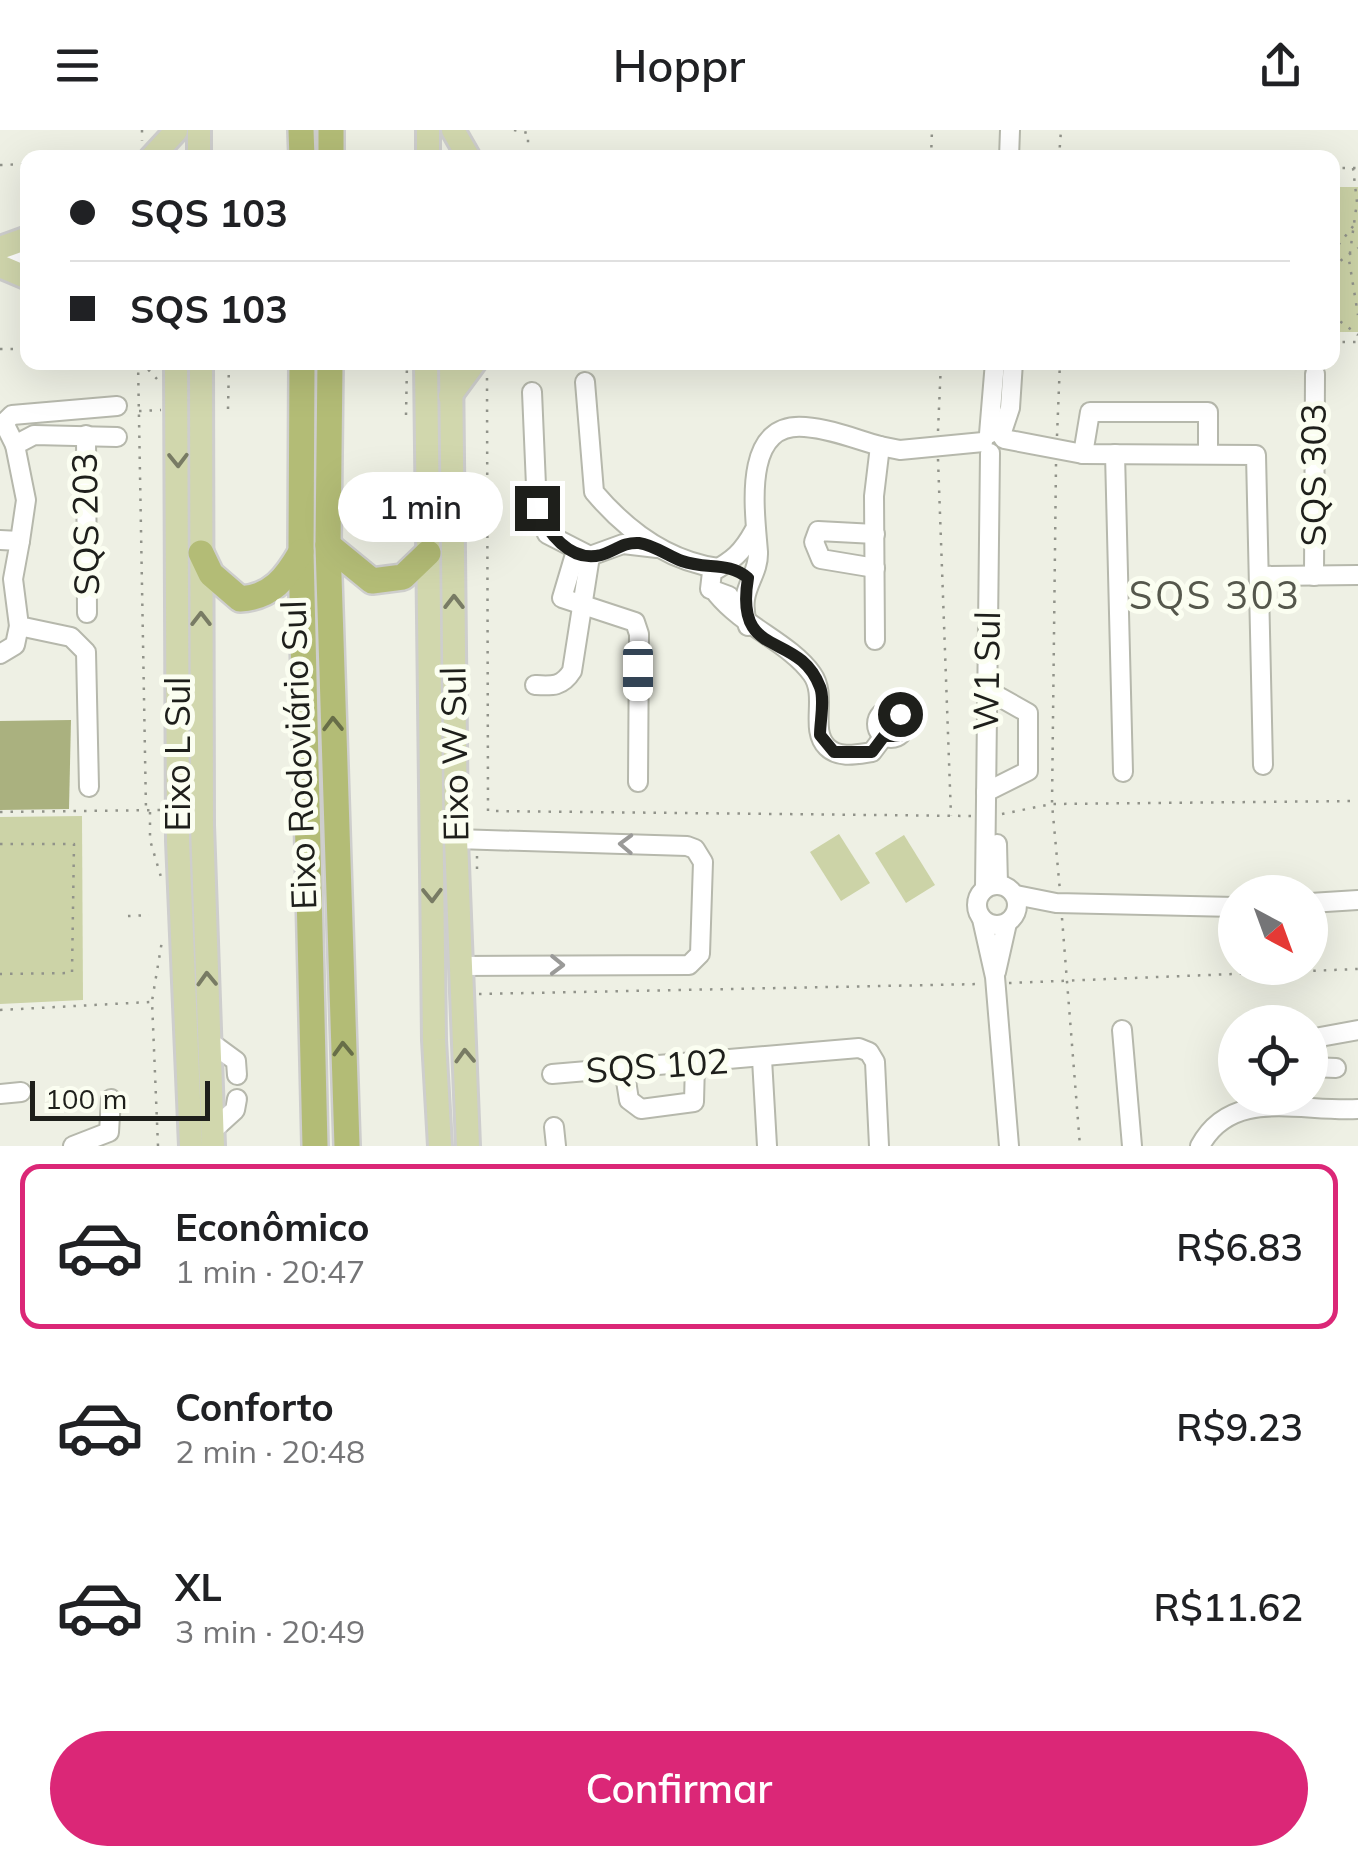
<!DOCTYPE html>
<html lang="pt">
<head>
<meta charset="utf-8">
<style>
	body { margin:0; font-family:Mulish,sans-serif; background:#f2f2f2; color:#202124; height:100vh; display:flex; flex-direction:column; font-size:38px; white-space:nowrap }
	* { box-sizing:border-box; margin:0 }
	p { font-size:32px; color:#757577 }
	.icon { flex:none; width:55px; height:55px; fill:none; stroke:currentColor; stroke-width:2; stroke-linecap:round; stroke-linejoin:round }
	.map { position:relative; height:1016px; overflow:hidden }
	.panel { display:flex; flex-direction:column; background:#fff; flex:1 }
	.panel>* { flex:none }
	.hud { position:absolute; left:20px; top:20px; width:1320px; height:220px; border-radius:20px; box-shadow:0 10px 40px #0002; display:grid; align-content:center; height:220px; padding:0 50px; background:#fff }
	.needle { width:65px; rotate:139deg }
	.controls { position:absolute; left:1218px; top:745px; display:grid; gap:20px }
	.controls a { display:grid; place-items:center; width:110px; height:110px; border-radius:50%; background:#fff; box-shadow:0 10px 40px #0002; font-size:50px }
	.scale { position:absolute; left:30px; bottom:25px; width:180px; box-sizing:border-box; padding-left:10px; border:5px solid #1e1f1b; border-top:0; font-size:28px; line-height:35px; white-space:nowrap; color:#1e1f1b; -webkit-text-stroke:8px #fbfef1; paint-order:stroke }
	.end { position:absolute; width:45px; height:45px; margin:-22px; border:12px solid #1e1f1b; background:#fff; box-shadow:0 0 0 5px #fff }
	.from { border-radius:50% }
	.bubble { position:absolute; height:70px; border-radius:35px; background:#fff; box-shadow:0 10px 40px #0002; font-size:32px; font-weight:600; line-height:70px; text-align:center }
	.car { position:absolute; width:30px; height:60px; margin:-30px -15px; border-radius:12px; box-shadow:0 0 8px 2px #0007; background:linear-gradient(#fff 24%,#345 0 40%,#fff 0 76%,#345 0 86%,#fff 0) }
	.hud b { display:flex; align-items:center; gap:35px; height:95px; font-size:38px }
	.hud b+b { border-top:2px solid #e0e0e0 }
	.hud i { width:25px; height:25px; background:#202124 }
	ul { padding:18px 0 0; list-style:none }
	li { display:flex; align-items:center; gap:30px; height:165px; margin:0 20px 15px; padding:0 30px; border:5px solid transparent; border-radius:20px }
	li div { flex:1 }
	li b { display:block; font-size:38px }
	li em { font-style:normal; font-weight:600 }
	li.on { border-color:#db2777 }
	li>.icon { width:90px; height:90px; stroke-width:1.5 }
	.action { display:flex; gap:20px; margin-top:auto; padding:20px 50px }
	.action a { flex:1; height:115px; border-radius:60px; background:#db2777; color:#fff; font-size:40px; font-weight:600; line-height:115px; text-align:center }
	header { display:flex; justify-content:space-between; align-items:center; height:130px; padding:0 50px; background:#fff; font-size:45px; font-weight:600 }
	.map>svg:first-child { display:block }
	.green { fill:#ccd3a7 }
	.forest { fill:#aab17f }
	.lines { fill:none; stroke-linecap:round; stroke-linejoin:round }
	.minor-casing { stroke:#b6b8ac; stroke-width:22 }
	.major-casing { stroke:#cececd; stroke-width:28 }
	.highway-casing { stroke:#cececd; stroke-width:30 }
	.path { stroke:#91938a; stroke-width:2.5; stroke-dasharray:2.5 8; stroke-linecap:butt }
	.minor { stroke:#fff; stroke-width:18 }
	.major { stroke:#d1d7ad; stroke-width:22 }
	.highway { stroke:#b3bc76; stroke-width:25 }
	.oneway { stroke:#787b64 }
	.oneway2 { stroke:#686e48 }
	.oneway3 { stroke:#9a9a98 }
	.route { stroke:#1e1f1b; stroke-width:12 }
	.labels { text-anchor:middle; stroke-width:10; stroke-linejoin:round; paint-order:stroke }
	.street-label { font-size:35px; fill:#1e1f1b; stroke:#fbfef1 }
	.neighbourhood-label { font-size:38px; letter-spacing:2.5px; fill:#55574c; stroke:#fbfef1 }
</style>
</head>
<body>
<header><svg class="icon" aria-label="menu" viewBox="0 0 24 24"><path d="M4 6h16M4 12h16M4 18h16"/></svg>Hoppr<svg class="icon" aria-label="share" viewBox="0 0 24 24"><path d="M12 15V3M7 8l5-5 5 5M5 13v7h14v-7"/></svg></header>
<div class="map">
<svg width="1358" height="1016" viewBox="0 0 1358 1016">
	<rect width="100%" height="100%" fill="#eef0e4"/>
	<!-- green -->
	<g class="green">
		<path d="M1332,57h26v145h-25z"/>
		<path d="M82,686l1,184 -83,4v-187z"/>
		<path d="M839,704l31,49 -29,18 -31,-49z"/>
		<path d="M904,705l31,50 -29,18 -31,-50z"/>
	</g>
	<!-- forest -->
	<path class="forest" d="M71,590l-2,89 -69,1v-89z"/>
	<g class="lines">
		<!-- minor casing -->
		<g class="minor-casing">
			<g id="minor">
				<path d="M1009,28l1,-28"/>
				<path d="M0,126l28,1"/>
				<path d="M585,252l9,110c33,39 74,69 124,76"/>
				<path d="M532,262l5,117 10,25 43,22 33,-12 34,4"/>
				<path d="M989,304l6,-72"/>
				<path d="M86,305l1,178"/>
				<path d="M1001,305l9,-27 3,-46"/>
				<path d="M1004,309l79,15 173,1 7,310"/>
				<path d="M15,315l-11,-22 8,-8 105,-9"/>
				<path d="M1083,324l7,-42h118v42"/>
				<path d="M1115,324l8,318"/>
				<path d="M875,404l-57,-3 -4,11 7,17 54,9"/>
				<path d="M0,410l20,1 -7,38 6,47 52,11 15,15 3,135"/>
				<path d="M20,411l6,-41 -11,-55 19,-10 83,2"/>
				<path d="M576,421l-14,47 73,24 4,12 -1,148"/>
				<path d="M1259,446l99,-1"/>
				<path d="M1314,446l1,-202"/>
				<path d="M717,464c27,33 73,49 95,80 16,22 -3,55 15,73 12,12 31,7 45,5l12,-16"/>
				<path d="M729,466l-19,-7 2,-17c21,-12 30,-19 42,-41"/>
				<path d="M748,496c-12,-37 11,-47 10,-74 -3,-40 -17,-131 47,-125 26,2 50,12 75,19"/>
				<path d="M875,510l-1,-144 6,-50 20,4 83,-8"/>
				<path d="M0,524l15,-9 4,-19"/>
				<path d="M535,555c17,1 27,2 37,-14l18,-115"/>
				<circle cx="891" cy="594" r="14"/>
				<path d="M986,662l42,-21v-58l-41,-23"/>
				<path d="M456,709l231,7 8,3 8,13 -3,92 -11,11 -229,1"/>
				<path d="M997,714l1,40"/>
				<circle cx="997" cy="775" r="20"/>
				<path d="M985,758l5,-435"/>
				<path d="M1016,765l40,8 179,4"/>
				<path d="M1310,773l48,-3"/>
				<path d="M982,789l13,58 14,169"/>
				<path d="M996,842l11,-49"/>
				<path d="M1122,900l10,116"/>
				<path d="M210,912l26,19 1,14"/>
				<path d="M1310,925l10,-18 38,-7"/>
				<path d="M762,929l5,87"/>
				<path d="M1310,937l26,1"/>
				<path d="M624,938l5,32 12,9 53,-7 1,-39"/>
				<path d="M552,944l307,-26 10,4 6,10 4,84"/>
				<path d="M0,964l21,-2"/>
				<path d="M554,997l2,19"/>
				<path d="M213,1000l22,-20 2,-11"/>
				<path d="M73,1016l36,-14 2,-33"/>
				<path d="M1200,1016c32,-60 102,-33 158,-37"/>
			</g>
		</g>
		<!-- major casing -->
		<g class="major-casing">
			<g id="major">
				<path d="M428,0v28"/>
				<path d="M453,0l16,28"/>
				<path d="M151,28l25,-27"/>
				<path d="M199,28v-28"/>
				<path d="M0,118l28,-10"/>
				<path d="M0,136l28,12"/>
				<path d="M176,232l2,479 13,305"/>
				<path d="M201,232l1,463 11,321"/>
				<path d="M426,232l8,678 6,106"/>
				<path d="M451,232l5,477 12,307"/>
				<path d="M450,266l25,-34"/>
			</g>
		</g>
		<!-- highway casing -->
		<g class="highway-casing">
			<g id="highway">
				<path d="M301,0l1,28"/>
				<path d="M331,28v-28"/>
				<path d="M302,232l-1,190 14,594"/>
				<path d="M330,232l-2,183 19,601"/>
				<path d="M328,415l44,36 31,-4 25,-24"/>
				<path d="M201,423l10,21 29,25c32,-2 46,-21 61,-47"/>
			</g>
		</g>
		<!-- path -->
		<g class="path">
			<path d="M142,0v11"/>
			<path d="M514,0l14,3v25"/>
			<path d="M931,28l1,-28"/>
			<path d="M1059,28l2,-28"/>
			<path d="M0,35l28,-1"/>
			<path d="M1332,38h26"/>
			<path d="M1353,38l4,34 -8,58 9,55"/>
			<path d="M1332,123l26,-33"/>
			<path d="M1332,137l26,-19"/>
			<path d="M1332,185l26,20"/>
			<path d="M1332,212h26"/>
			<path d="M0,219h28"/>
			<path d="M138,232l8,448"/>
			<path d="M141,232l16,17"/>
			<path d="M487,248l1,433 484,5"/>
			<path d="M228,279l1,-45"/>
			<path d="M139,281l22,-1"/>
			<path d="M406,285l1,-51"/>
			<path d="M938,301l3,-69"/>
			<path d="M1057,306l3,-74"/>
			<path d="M938,329l13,357"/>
			<path d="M1056,334l-4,340 8,87"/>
			<path d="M0,682l161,-2"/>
			<path d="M150,682v28l11,37"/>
			<path d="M1002,684l50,-10 306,-3"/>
			<path d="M0,714h74l-2,129 -72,1"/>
			<path d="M477,726v17"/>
			<path d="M128,786l21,-1"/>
			<path d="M1062,788l18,228"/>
			<path d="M1009,853l349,-14"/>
			<path d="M479,864l502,-10"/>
			<path d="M0,880l150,-8"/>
			<path d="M158,1016l-6,-145 10,-60"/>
		</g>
		<!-- minor -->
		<use href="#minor" class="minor"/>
		<!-- major -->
		<use href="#major" class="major"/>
		<!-- highway -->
		<use href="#highway" class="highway"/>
	</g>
	<!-- one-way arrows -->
	<defs><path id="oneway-chevron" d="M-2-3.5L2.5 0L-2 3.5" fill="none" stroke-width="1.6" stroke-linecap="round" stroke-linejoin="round" transform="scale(2.5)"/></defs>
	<g class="oneway">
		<use href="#oneway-chevron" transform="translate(178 330) rotate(89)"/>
		<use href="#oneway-chevron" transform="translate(454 472) rotate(-90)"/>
		<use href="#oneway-chevron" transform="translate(201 489) rotate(-90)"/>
		<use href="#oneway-chevron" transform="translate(432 765) rotate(89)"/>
		<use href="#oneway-chevron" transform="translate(207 849) rotate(-92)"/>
		<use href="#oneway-chevron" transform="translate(465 926) rotate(-92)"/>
	</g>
	<g class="oneway2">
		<use href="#oneway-chevron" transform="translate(333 594) rotate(-91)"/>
		<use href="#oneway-chevron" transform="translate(343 919) rotate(-92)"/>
	</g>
	<g class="oneway3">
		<use href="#oneway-chevron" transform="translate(626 714) rotate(-178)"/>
		<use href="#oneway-chevron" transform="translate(557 835) rotate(1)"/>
	</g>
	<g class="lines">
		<!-- route -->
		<path class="route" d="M537,378c10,24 33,55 64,47 14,-4 22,-13 38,-12 15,2 29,13 43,18 25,9 46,0 66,17 -14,84 50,51 72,109 5,13 0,34 0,48l14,17h38l12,-16h16l4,-7 -4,-15"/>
	</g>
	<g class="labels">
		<!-- street labels -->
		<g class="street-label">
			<text transform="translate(1314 345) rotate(-90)" y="12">SQS 303</text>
			<text transform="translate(86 394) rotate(-91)" y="12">SQS 203</text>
			<text transform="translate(987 541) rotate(-89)" y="12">W1 Sul</text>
			<text transform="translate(178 624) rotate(-90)" y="12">Eixo L Sul</text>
			<text transform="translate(455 624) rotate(-91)" y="12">Eixo W Sul</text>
			<text transform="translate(299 625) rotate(-92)" y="12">Eixo Rodoviário Sul</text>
			<text transform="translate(657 936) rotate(-4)" y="12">SQS 102</text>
		</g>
		<!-- neighbourhood labels -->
		<g class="neighbourhood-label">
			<text x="1215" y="479">SQS 303</text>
		</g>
	</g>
</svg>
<div class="controls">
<a><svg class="needle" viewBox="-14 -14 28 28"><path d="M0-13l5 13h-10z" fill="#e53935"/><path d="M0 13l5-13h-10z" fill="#757577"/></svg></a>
<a><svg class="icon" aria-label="locate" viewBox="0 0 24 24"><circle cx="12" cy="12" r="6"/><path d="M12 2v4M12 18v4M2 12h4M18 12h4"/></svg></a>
</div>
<div class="scale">100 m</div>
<i class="end from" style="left:900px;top:584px"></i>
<i class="end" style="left:537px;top:378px"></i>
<div class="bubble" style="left:338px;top:342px;width:165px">1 min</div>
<i class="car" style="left:638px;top:541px;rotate:180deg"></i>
<div class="hud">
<b><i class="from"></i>SQS 103</b>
<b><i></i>SQS 103</b>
</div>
</div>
<section class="panel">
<ul>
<li class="on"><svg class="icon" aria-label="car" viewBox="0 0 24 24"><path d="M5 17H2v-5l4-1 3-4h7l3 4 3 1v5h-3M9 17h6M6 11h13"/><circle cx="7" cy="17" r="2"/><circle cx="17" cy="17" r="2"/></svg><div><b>Econômico</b><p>1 min · 20:47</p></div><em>R$6.83</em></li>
<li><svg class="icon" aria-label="car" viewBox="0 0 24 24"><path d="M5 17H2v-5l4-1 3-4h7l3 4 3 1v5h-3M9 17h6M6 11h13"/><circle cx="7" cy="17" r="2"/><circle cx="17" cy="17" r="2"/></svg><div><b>Conforto</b><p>2 min · 20:48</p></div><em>R$9.23</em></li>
<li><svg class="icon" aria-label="car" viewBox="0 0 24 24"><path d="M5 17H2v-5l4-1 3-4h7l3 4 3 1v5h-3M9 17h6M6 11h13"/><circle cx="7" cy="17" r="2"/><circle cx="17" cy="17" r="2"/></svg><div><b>XL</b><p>3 min · 20:49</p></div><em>R$11.62</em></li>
</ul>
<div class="action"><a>Confirmar</a></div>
</section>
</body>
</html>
